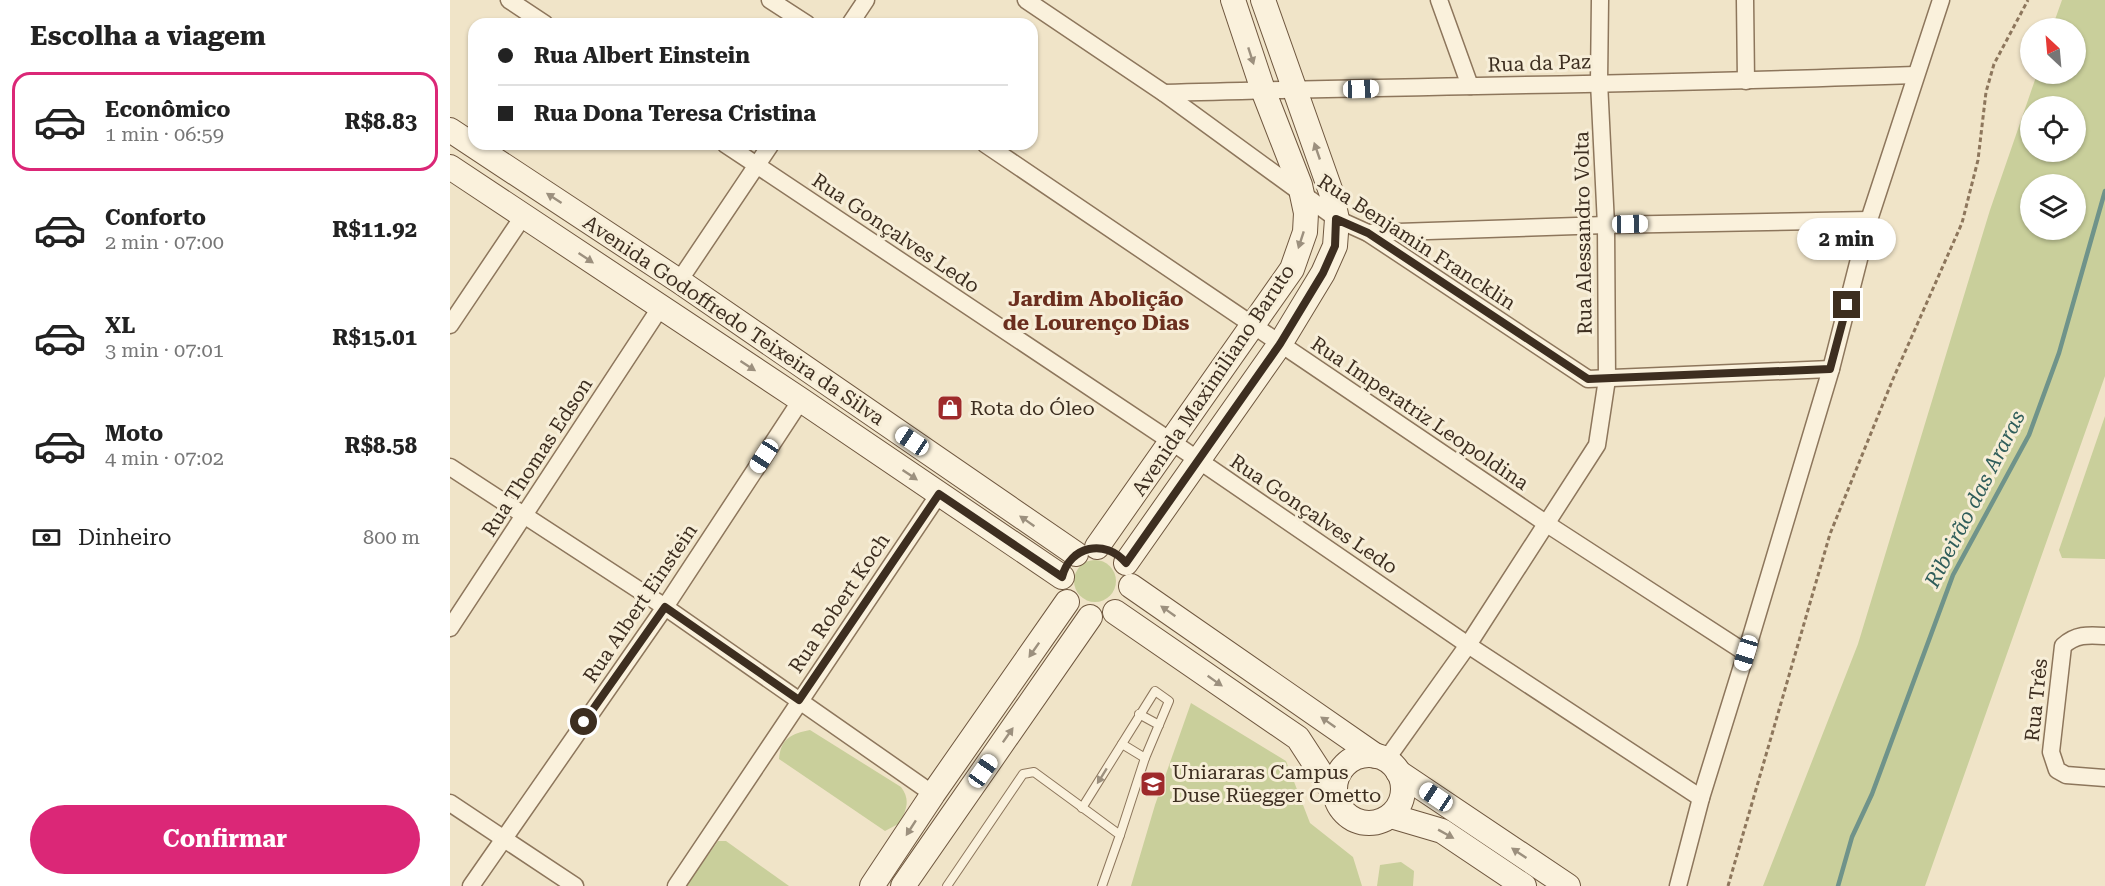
<!DOCTYPE html>
<html lang="pt">
<head>
<meta charset="utf-8">
<style>
	body { margin:0; font-family:"Roboto Serif",serif; background:#f2f2f2; color:#222; height:100vh; display:flex; flex-direction:column; font-size:22px; white-space:nowrap }
	* { box-sizing:border-box; margin:0 }
	p { font-size:20px; color:#767676 }
	.icon { flex:none; width:33px; height:33px; fill:none; stroke:currentColor; stroke-width:2; stroke-linecap:round; stroke-linejoin:round }
	.map { position:relative; flex:1; overflow:hidden }
	.drawer { display:flex; flex-direction:column; background:#fff; width:450px }
	.drawer>* { flex:none }
	.hud { position:absolute; left:18px; top:18px; width:570px; height:132px; border-radius:18px; box-shadow:0 2px 4px #0004; display:grid; align-content:center; height:132px; padding:0 30px; background:#fff }
	.needle { width:39px; rotate:334deg }
	.buttons { position:absolute; left:1570px; top:18px; display:grid; gap:12px }
	.buttons a { display:grid; place-items:center; width:66px; height:66px; border-radius:50%; background:#fff; box-shadow:0 2px 4px #0004; font-size:30px }
	.end { position:absolute; width:27px; height:27px; margin:-14px; border:8px solid #3d2e20; background:#fff; box-shadow:0 0 0 3px #fff }
	.from { border-radius:50% }
	.bubble { position:absolute; height:42px; border-radius:21px; background:#fff; box-shadow:0 2px 4px #0004; font-size:20px; font-weight:700; line-height:42px; text-align:center }
	.car { position:absolute; width:18px; height:36px; margin:-18px -9px; border-radius:8px; box-shadow:0 0 4px 2px #0007; background:linear-gradient(#fff 24%,#345 0 40%,#fff 0 76%,#345 0 86%,#fff 0) }
	.hud b { display:flex; align-items:center; gap:21px; height:57px; font-size:22px }
	.hud b+b { border-top:2px solid #e0e0e0 }
	.hud i { width:15px; height:15px; background:#222 }
	ul { padding:0; list-style:none }
	li { display:flex; align-items:center; gap:18px; height:99px; margin:0 12px 9px; padding:0 18px; border:3px solid transparent; border-radius:18px }
	li div { flex:1 }
	li b { display:block; font-size:22px }
	li em { font-style:normal; font-weight:700 }
	li.on { border-color:#db2777 }
	li>.icon { width:54px; height:54px; stroke-width:1.5 }
	h2 { padding:0 30px; font-size:27px; line-height:72px }
	.pay { display:flex; align-items:center; gap:15px; height:66px; padding:0 30px; font-size:22px }
	.pay p { margin-inline-start:auto }
	.primary-button { display:flex; gap:12px; margin-top:auto; padding:12px 30px }
	.primary-button a { flex:1; height:69px; border-radius:36px; background:#db2777; color:#fff; font-size:24px; font-weight:700; line-height:69px; text-align:center }
	main { display:flex; flex:1; min-height:0 }
	.map>svg:first-child { display:block }
	.green { fill:#c9cf9b; fill-rule:evenodd }
	.lines { fill:none; stroke-linecap:round; stroke-linejoin:round }
	.stream { stroke:#6f938a; stroke-width:4.5 }
	.lane-casing { stroke:#8d765c; stroke-width:10 }
	.street-casing { stroke:#8d765c; stroke-width:19 }
	.secondary-casing { stroke:#6f573f; stroke-width:26 }
	.path { stroke:#8d765c; stroke-width:3; stroke-dasharray:4.5 3; stroke-linecap:butt }
	.lane { stroke:#faf1dc; stroke-width:8 }
	.street { stroke:#faf1dc; stroke-width:16 }
	.secondary { stroke:#faf1dc; stroke-width:24 }
	.oneway { fill:#9c907e }
	.route { stroke:#3d2e20; stroke-width:8 }
	.labels { text-anchor:middle; stroke-width:6; stroke-linejoin:round; paint-order:stroke }
	.street-label { font-size:20px; fill:#3d2e20; stroke:#f7eed8 }
	.poi-label { font-size:20px; fill:#3d2e20; stroke:#f7eed8; text-anchor:start }
	.neighbourhood-label { font-size:21px; font-weight:bold; fill:#6b2e1e; stroke:#f7eed8 }
	.water-label { font-size:21px; font-style:italic; fill:#2f5d5a; stroke:#f7eed8 }
</style>
</head>
<body>
<main>
<section class="drawer">
<h2>Escolha a viagem</h2>
<ul>
<li class="on"><svg class="icon" aria-label="car" viewBox="0 0 24 24"><path d="M5 17H2v-5l4-1 3-4h7l3 4 3 1v5h-3M9 17h6M6 11h13"/><circle cx="7" cy="17" r="2"/><circle cx="17" cy="17" r="2"/></svg><div><b>Econômico</b><p>1 min · 06:59</p></div><em>R$8.83</em></li>
<li><svg class="icon" aria-label="car" viewBox="0 0 24 24"><path d="M5 17H2v-5l4-1 3-4h7l3 4 3 1v5h-3M9 17h6M6 11h13"/><circle cx="7" cy="17" r="2"/><circle cx="17" cy="17" r="2"/></svg><div><b>Conforto</b><p>2 min · 07:00</p></div><em>R$11.92</em></li>
<li><svg class="icon" aria-label="car" viewBox="0 0 24 24"><path d="M5 17H2v-5l4-1 3-4h7l3 4 3 1v5h-3M9 17h6M6 11h13"/><circle cx="7" cy="17" r="2"/><circle cx="17" cy="17" r="2"/></svg><div><b>XL</b><p>3 min · 07:01</p></div><em>R$15.01</em></li>
<li><svg class="icon" aria-label="car" viewBox="0 0 24 24"><path d="M5 17H2v-5l4-1 3-4h7l3 4 3 1v5h-3M9 17h6M6 11h13"/><circle cx="7" cy="17" r="2"/><circle cx="17" cy="17" r="2"/></svg><div><b>Moto</b><p>4 min · 07:02</p></div><em>R$8.58</em></li>
</ul>
<div class="pay"><svg class="icon" aria-label="cash" viewBox="0 0 24 24"><path d="M3 7h18v10H3z"/><circle cx="12" cy="12" r="2"/></svg>Dinheiro<p>800 m</p></div>
<div class="primary-button"><a>Confirmar</a></div>
</section>
<div class="map">
<svg width="1655" height="886" viewBox="0 0 1655 886">
	<rect width="100%" height="100%" fill="#f0e4c8"/>
	<!-- green -->
	<g class="green">
		<path d="M1612,0h43v376l-180,510h-162l95,-242 132,-434 47,-136h39v-46h-24zM1581,106h45v46h-45zM1581,184h45v46h-45z"/>
		<path d="M1655,416v143l-43,-1 -3,-8z"/>
		<circle cx="645" cy="581" r="21"/>
		<path d="M741,703l95,58 24,62 43,34 9,29h-231l24,-81z"/>
		<path d="M360,730l91,57c10,13 5,23 -1,36l-15,8 -106,-72c2,-21 12,-25 31,-29z"/>
		<path d="M268,841h8l63,45h-103z"/>
		<path d="M951,862l13,9 -1,15h-36l3,-21z"/>
	</g>
	<g class="lines">
		<!-- stream -->
		<path class="stream" d="M1388,886l14,-49 20,-43 81,-219 76,-140 30,-82 46,-162"/>
		<!-- lane casing -->
		<g class="lane-casing">
			<g id="lane">
				<path d="M689,714l20,11"/>
				<path d="M672,744l23,14"/>
				<path d="M632,808l73,-117 14,10 -24,57 -25,77"/>
				<path d="M497,886l76,-112 11,-2 86,63 -18,51"/>
			</g>
		</g>
		<!-- street casing -->
		<g class="street-casing">
			<g id="street">
				<path d="M59,0l36,24"/>
				<path d="M320,0l37,24"/>
				<path d="M576,0l138,93 173,126 31,14 220,146 243,-10"/>
				<path d="M989,0l31,86"/>
				<path d="M1295,0l1,81"/>
				<path d="M400,24l16,-24"/>
				<path d="M714,93c250,-7 501,-9 751,-18"/>
				<path d="M275,144l447,298 296,203 233,153"/>
				<path d="M535,144l562,380 199,129"/>
				<path d="M918,233l238,-8 263,-5"/>
				<path d="M229,281l92,-137"/>
				<path d="M0,325l74,-110"/>
				<path d="M0,467l215,140 268,187"/>
				<path d="M0,628l210,-320"/>
				<path d="M1655,636c-17,-1 -29,-2 -42,10l-12,106 6,18 9,5 39,3"/>
				<path d="M936,760l82,-115 129,-200 10,-66 -1,-154 -7,-143 1,-82"/>
				<path d="M0,803l125,83"/>
				<path d="M21,886l194,-279 136,-207"/>
				<path d="M226,886l263,-392"/>
				<path d="M1228,886l23,-88 45,-145 85,-284 38,-149 72,-220"/>
			</g>
		</g>
		<!-- secondary casing -->
		<g class="secondary-casing">
			<g id="secondary">
				<path d="M0,130l229,151 397,273"/>
				<path d="M0,167l351,233 261,177"/>
				<path d="M647,547l195,-278 13,-37 1,-19 -6,-28 -37,-95 -30,-90"/>
				<path d="M676,563l154,-219 43,-71 12,-27 2,-27 -6,-27 -68,-192"/>
				<path d="M681,586l245,170"/>
				<path d="M665,612l183,126 37,57"/>
				<circle cx="919" cy="789" r="34"/>
				<path d="M948,772l170,114"/>
				<path d="M941,816l51,15 82,55"/>
				<path d="M422,886l61,-92 134,-192"/>
				<path d="M453,886l187,-269"/>
			</g>
		</g>
		<!-- path -->
		<path class="path" d="M1278,886l102,-352 63,-155 69,-156 16,-63 8,-68 8,-28 34,-64"/>
		<!-- lane -->
		<use href="#lane" class="lane"/>
		<!-- street -->
		<use href="#street" class="street"/>
		<!-- secondary -->
		<use href="#secondary" class="secondary"/>
	</g>
	<!-- one-way arrows -->
	<defs><path id="oneway-solid" d="M-6-.8H1V-3.2L6.5 0L1 3.2V.8H-6Z" transform="scale(1.5)"/></defs>
	<g class="oneway">
		<use href="#oneway-solid" transform="translate(801 56) rotate(72)"/>
		<use href="#oneway-solid" transform="translate(867 151) rotate(-109)"/>
		<use href="#oneway-solid" transform="translate(104 198) rotate(-147)"/>
		<use href="#oneway-solid" transform="translate(851 240) rotate(108)"/>
		<use href="#oneway-solid" transform="translate(136 258) rotate(34)"/>
		<use href="#oneway-solid" transform="translate(298 366) rotate(33)"/>
		<use href="#oneway-solid" transform="translate(460 475) rotate(34)"/>
		<use href="#oneway-solid" transform="translate(577 521) rotate(-145)"/>
		<use href="#oneway-solid" transform="translate(718 611) rotate(-145)"/>
		<use href="#oneway-solid" transform="translate(584 650) rotate(125)"/>
		<use href="#oneway-solid" transform="translate(765 681) rotate(35)"/>
		<use href="#oneway-solid" transform="translate(878 722) rotate(-145)"/>
		<use href="#oneway-solid" transform="translate(558 735) rotate(-55)"/>
		<use href="#oneway-solid" transform="translate(652 776) rotate(122)"/>
		<use href="#oneway-solid" transform="translate(461 828) rotate(123)"/>
		<use href="#oneway-solid" transform="translate(996 834) rotate(29)"/>
		<use href="#oneway-solid" transform="translate(1069 853) rotate(-146)"/>
	</g>
	<g class="lines">
		<!-- route -->
		<path class="route" d="M134,722l81,-115 134,93 140,-206 123,83c8,-31 43,-39 64,-14l154,-219 43,-71 12,-27 1,-27 32,14 220,146 242,-10 17,-64"/>
	</g>
	<!-- icons -->
	<defs>
		<g id="shop-square" transform="scale(1.35)"><rect x="-9" y="-9" width="18" height="18" rx="4" fill="#9e2a2b" stroke="#f7eed8"/><path d="M-5-2.5h2.3a2.7 3.5 0 0 1 5.4 0H5L5.5 6h-11ZM-1.5-2.5h3a1.5 2.3 0 0 0-3 0Z" fill="#fff"/></g>
		<g id="university-square" transform="scale(1.35)"><rect x="-9" y="-9" width="18" height="18" rx="4" fill="#9e2a2b" stroke="#f7eed8"/><path d="M0-5L7-2L0 1L-7-2ZM-4 1L0 2.5L4 1V4Q0 6-4 4Z" fill="#fff"/></g>
	</defs>
	<g fill-rule="evenodd">
		<use href="#shop-square" x="500" y="408"/>
		<use href="#university-square" x="703" y="784"/>
	</g>
	<g class="labels">
		<!-- street labels -->
		<g class="street-label">
			<text transform="translate(1089 63) rotate(-2)" y="7">Rua da Paz</text>
			<text transform="translate(446 233) rotate(34)" y="7">Rua Gonçalves Ledo</text>
			<text transform="translate(1133 233) rotate(-91)" y="7">Rua Alessandro Volta</text>
			<text transform="translate(967 242) rotate(33)" y="7">Rua Benjamin Francklin</text>
			<text transform="translate(284 320) rotate(34)" y="7">Avenida Godoffredo Teixeira da Silva</text>
			<text transform="translate(763 380) rotate(-56)" y="7">Avenida Maximiliano Baruto</text>
			<text transform="translate(970 413) rotate(34)" y="7">Rua Imperatriz Leopoldina</text>
			<text transform="translate(87 457) rotate(-57)" y="7">Rua Thomas Edson</text>
			<text transform="translate(864 514) rotate(34)" y="7">Rua Gonçalves Ledo</text>
			<text transform="translate(190 603) rotate(-56)" y="7">Rua Albert Einstein</text>
			<text transform="translate(389 603) rotate(-56)" y="7">Rua Robert Koch</text>
			<text transform="translate(1586 700) rotate(-84)" y="7">Rua Três</text>
		</g>
		<!-- poi labels -->
		<g class="poi-label">
			<text x="520" y="415">Rota do Óleo</text>
			<text x="722" y="779">Uniararas Campus<tspan x="722" dy="23">Duse Rüegger Ometto</tspan></text>
		</g>
		<!-- neighbourhood labels -->
		<g class="neighbourhood-label">
			<text x="646" y="306">Jardim Abolição<tspan x="646" dy="24">de Lourenço Dias</tspan></text>
		</g>
		<!-- water labels -->
		<g class="water-label">
			<text transform="translate(1525 499) rotate(-63)" y="7">Ribeirão das Araras</text>
		</g>
	</g>
</svg>
<div class="buttons">
<a><svg class="needle" viewBox="-14 -14 28 28"><path d="M0-13l5 13h-10z" fill="#e53935"/><path d="M0 13l5-13h-10z" fill="#767676"/></svg></a>
<a><svg class="icon" aria-label="locate" viewBox="0 0 24 24"><circle cx="12" cy="12" r="6"/><path d="M12 2v4M12 18v4M2 12h4M18 12h4"/></svg></a>
<a><svg class="icon" aria-label="layers" viewBox="0 0 24 24"><path d="M12 4l9 5-9 5-9-5zM3 14l9 5 9-5"/></svg></a>
</div>
<i class="end from" style="left:134px;top:722px"></i>
<i class="end" style="left:1397px;top:305px"></i>
<div class="bubble" style="left:1347px;top:218px;width:99px">2 min</div>
<i class="car" style="left:911px;top:89px;rotate:88deg"></i>
<i class="car" style="left:1180px;top:224px;rotate:89deg"></i>
<i class="car" style="left:462px;top:441px;rotate:304deg"></i>
<i class="car" style="left:314px;top:456px;rotate:213deg"></i>
<i class="car" style="left:1296px;top:653px;rotate:197deg"></i>
<i class="car" style="left:533px;top:771px;rotate:35deg"></i>
<i class="car" style="left:986px;top:797px;rotate:304deg"></i>
<div class="hud">
<b><i class="from"></i>Rua Albert Einstein</b>
<b><i></i>Rua Dona Teresa Cristina</b>
</div>
</div>
</main>
</body>
</html>
